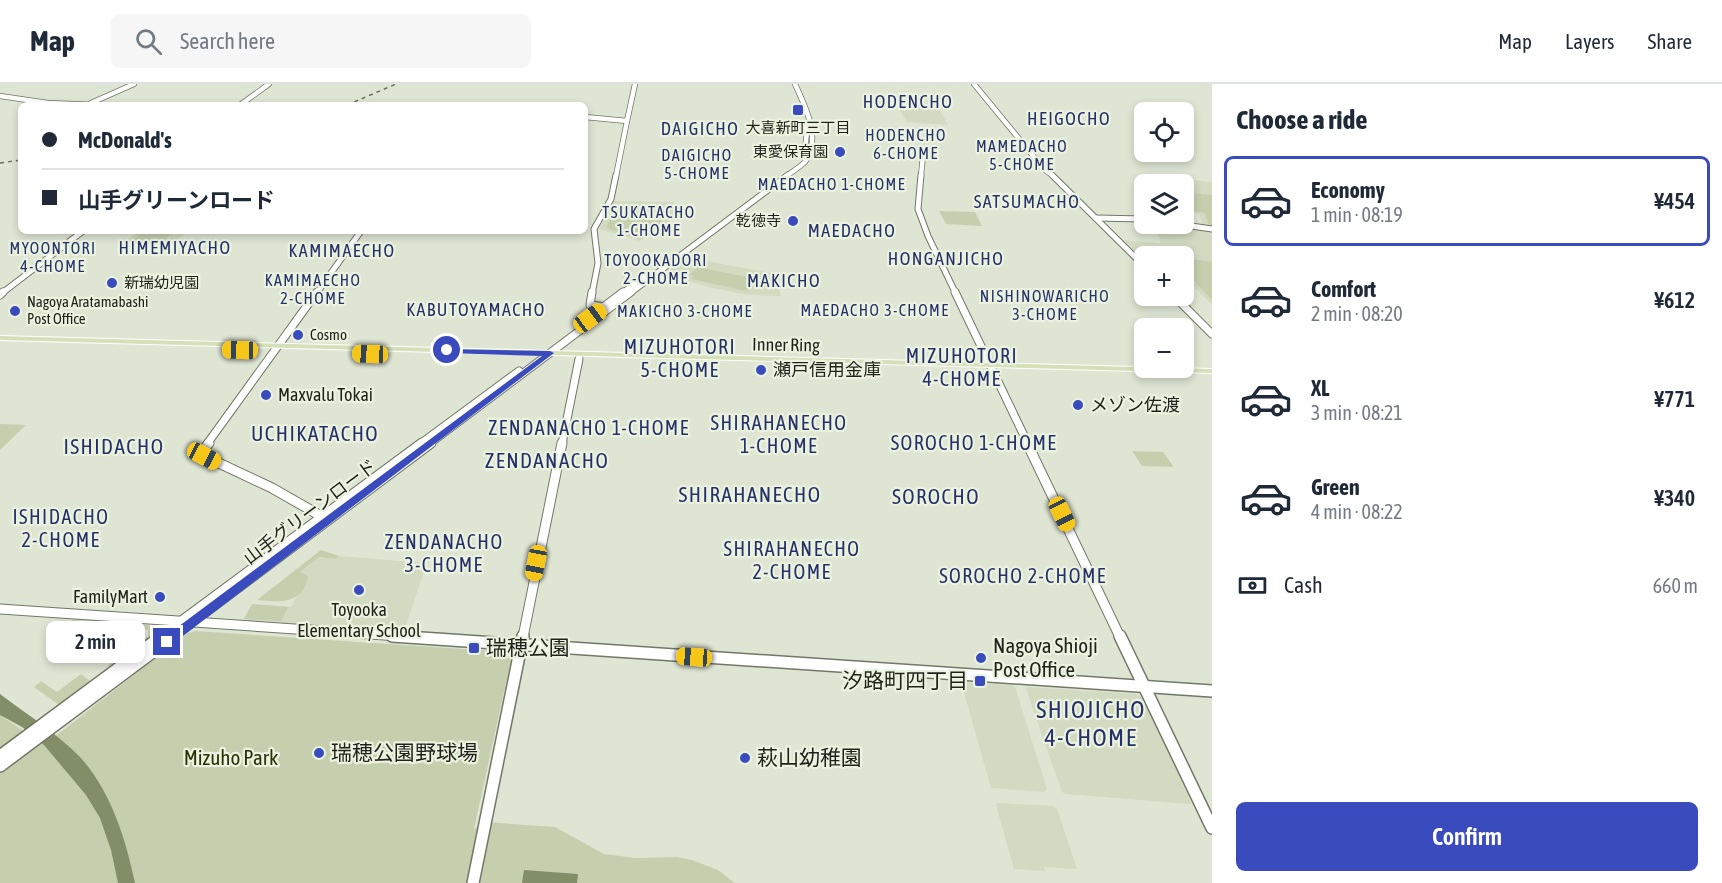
<!DOCTYPE html>
<html lang="en">
<head>
<meta charset="utf-8">
<style>
	body { margin:0; font-family:"Asap Condensed","Noto Sans JP",sans-serif; background:#f6f6f7; color:#1f2937; height:100vh; display:flex; flex-direction:column; font-size:22px; white-space:nowrap }
	* { box-sizing:border-box; margin:0 }
	p { font-size:20px; color:#747a83 }
	.icon { flex:none; width:33px; height:33px; fill:none; stroke:currentColor; stroke-width:2; stroke-linecap:round; stroke-linejoin:round }
	.map { position:relative; flex:1; overflow:hidden }
	.panel { display:flex; flex-direction:column; background:#fff; width:510px }
	.panel>* { flex:none }
	.top-card { position:absolute; left:18px; top:18px; width:570px; height:132px; border-radius:9px; box-shadow:0 3px 9px #0003; display:grid; align-content:center; height:132px; padding:0 24px; background:#fff }
	.buttons { position:absolute; left:1134px; top:18px; display:grid; gap:12px }
	.buttons a { display:grid; place-items:center; width:60px; height:60px; border-radius:9px; background:#fff; box-shadow:0 3px 9px #0003; font-size:30px }
	.end { position:absolute; width:27px; height:27px; margin:-14px; border:8px solid #3a4bbe; background:#fff; box-shadow:0 0 0 3px #fff }
	.from { border-radius:50% }
	.bubble { position:absolute; height:42px; border-radius:9px; background:#fff; box-shadow:0 3px 9px #0003; font-size:20px; font-weight:600; line-height:42px; text-align:center }
	.car { position:absolute; width:18px; height:36px; margin:-18px -9px; border-radius:8px; box-shadow:0 0 4px 2px #0007; background:linear-gradient(#f5c518 24%,#345 0 40%,#f5c518 0 76%,#345 0 86%,#f5c518 0) }
	.top-card b { display:flex; align-items:center; gap:21px; height:57px; font-size:22px }
	.top-card b+b { border-top:2px solid #e0e1e3 }
	.top-card i { width:15px; height:15px; background:#1f2937 }
	ul { padding:0; list-style:none }
	li { display:flex; align-items:center; gap:18px; height:90px; margin:0 12px 9px; padding:0 12px; border:3px solid transparent; border-radius:9px }
	li div { flex:1 }
	li b { display:block; font-size:22px }
	li em { font-style:normal; font-weight:600 }
	li.current { border-color:#3a4bbe }
	li>.icon { width:54px; height:54px; stroke-width:1.5 }
	h2 { padding:0 24px; font-size:27px; line-height:72px }
	.pay { display:flex; align-items:center; gap:15px; height:66px; padding:0 24px; font-size:22px }
	.pay p { margin-inline-start:auto }
	.button { display:flex; gap:12px; margin-top:auto; padding:12px 24px }
	.button a { flex:1; height:69px; border-radius:9px; background:#3a4bbe; color:#fff; font-size:24px; font-weight:600; line-height:69px; text-align:center }
	header { display:flex; align-items:center; gap:36px; box-sizing:border-box; height:84px; padding:0 30px; background:#fff; border-bottom:2px solid #e0e1e3 }
	header strong { font-size:28px }
	nav { display:flex; gap:33px; margin-inline-start:auto; font-size:21px }
	.search { width:420px; height:54px; background:#f6f6f7; display:flex; align-items:center; gap:15px; box-sizing:border-box; padding:0 21px; border-radius:9px; color:#747a83; font-size:22px }
	main { display:flex; flex:1; min-height:0 }
	.map>svg:first-child { display:block }
	.built { fill:#d2dac1 }
	.green { fill:#c5cfae }
	.water { fill:#828e67 }
	.lines { fill:none; stroke-linecap:round; stroke-linejoin:round }
	.secondary-far4-casing { stroke:#727767; stroke-width:6 }
	.secondary-far3-casing { stroke:#727767; stroke-width:7 }
	.secondary-far2-casing { stroke:#727767; stroke-width:9 }
	.secondary-far1-casing { stroke:#727767; stroke-width:11 }
	.secondary-casing { stroke:#727767; stroke-width:14 }
	.primary-casing { stroke:#fff; stroke-width:2 }
	.secondary-far4 { stroke:#fff; stroke-width:4.5 }
	.secondary-far3 { stroke:#fff; stroke-width:5 }
	.secondary-far2 { stroke:#fff; stroke-width:7 }
	.secondary-far1 { stroke:#fff; stroke-width:9 }
	.secondary { stroke:#fff; stroke-width:11 }
	.primary { fill:#d4e0b7; fill-rule:evenodd }
	.rail { stroke:#696d61; stroke-width:1.5; stroke-dasharray:4 4; stroke-linecap:butt }
	.route { fill:#3a4bbe }
	.poi-dot { fill:#3a4bbe; stroke:#ecf2e0; stroke-width:2 }
	.labels { text-anchor:middle; stroke-width:4.5; stroke-linejoin:round; paint-order:stroke }
	.far-poi-label { font-size:15px; fill:#1f211a; stroke:#ecf2e0; text-anchor:start }
	.far-neighbourhood-label { font-size:16px; letter-spacing:1.5px; fill:#253069; stroke:#ecf2e0 }
	.far-quarter-label { font-size:18px; letter-spacing:1.5px; fill:#253069; stroke:#ecf2e0 }
	.street-label { font-size:18px; fill:#1f211a; stroke:#ecf2e0 }
	.poi-label { font-size:18px; fill:#1f211a; stroke:#ecf2e0; text-anchor:start }
	.neighbourhood-label { font-size:20px; letter-spacing:1.5px; fill:#253069; stroke:#ecf2e0 }
	.quarter-label { font-size:21px; letter-spacing:1.5px; fill:#253069; stroke:#ecf2e0 }
	.near-poi-label { font-size:21px; fill:#1f211a; stroke:#ecf2e0; text-anchor:start }
	.near-park-label { font-size:21px; fill:#283202; stroke:#ecf2e0 }
	.near-neighbourhood-label { font-size:24px; letter-spacing:1.5px; fill:#253069; stroke:#ecf2e0 }
</style>
</head>
<body>
<header>
<strong>Map</strong>
<div class="search"><svg class="icon" aria-label="search" viewBox="0 0 24 24"><circle cx="10" cy="10" r="6"/><path d="M15 15l6 6"/></svg>Search here</div>
<nav><a>Map</a><a>Layers</a><a>Share</a></nav>
</header>
<main>
<div class="map">
<svg width="1212" height="799" viewBox="0 0 1212 799">
	<rect width="100%" height="100%" fill="#dfe5d3"/>
	<!-- built -->
	<g class="built">
		<path d="M897,22l41,1 10,18 -41,-3z"/>
		<path d="M1171,94l41,4v45l-10,-1 -2,-12 -16,-3v-27h-11z"/>
		<path d="M614,117l60,1v16l-34,23 -41,-12z"/>
		<path d="M1154,140h17l41,6v75l-28,-29v-20l-43,2 -18,-18 38,3z"/>
		<path d="M138,147h50l-17,14 -47,-2z"/>
		<path d="M686,173l90,17 5,22 -32,-1 -41,-8 -43,-13z"/>
		<path d="M339,472l88,7 -22,65 -4,3 -158,-11 9,-16 39,3 17,-31 -8,-4 19,-15 17,2z"/>
		<path d="M961,598l50,3 4,2 32,102 -3,3 -53,-4z"/>
		<path d="M1028,603l108,7 7,4 48,104 -2,2 -123,-10 -4,-2 -36,-103z"/>
		<path d="M997,719l56,3 4,3 20,60 -33,-2 1,4 -31,-2 -18,-64z"/>
	</g>
	<!-- green -->
	<g class="green">
		<path d="M1192,109l20,2v31l-4,-1 -3,-12 -21,-4v-14l10,1z"/>
		<path d="M939,127l36,1 7,14 -36,-2z"/>
		<path d="M612,130l21,1 -1,4 28,1 6,3 -26,16 -34,-11z"/>
		<path d="M144,147h30l-11,10 -32,1z"/>
		<path d="M1185,174l27,4v38l-16,-17z"/>
		<path d="M697,183l55,11 3,1 -9,12 -55,-12 3,-3 -5,-1z"/>
		<path d="M0,340l26,1 -26,25z"/>
		<path d="M1132,367l31,1 11,15 -32,-1z"/>
		<path d="M321,466l18,6 -3,3 -17,-2 -19,15 8,4c-5,29 -28,26 -51,24z"/>
		<path d="M252,520l36,3 -7,14 -37,-2z"/>
		<path d="M73,536l86,6v9l-45,34 -6,-4 40,-29v-6l-78,-5z"/>
		<path d="M196,547l312,21 4,3 -38,174 11,-7 70,5 49,27 31,4 42,-1 15,3 26,10 17,13h-735v-168l44,30 144,-112z"/>
		<path d="M81,590l13,10 -32,23 -28,-20 7,-6 16,11z"/>
	</g>
	<!-- water -->
	<g class="water">
		<path d="M0,610c25,19 58,40 80,63 31,34 46,83 55,126h-17l-7,-33 -11,-32 -14,-23 -42,-50 -22,-18 -22,-12z"/>
		<path d="M524,786l54,4 -1,9h-55z"/>
	</g>
	<g class="lines">
		<!-- secondary-far4 casing -->
		<g class="secondary-far4-casing">
			<g id="secondary-far4">
				<path d="M974,0l70,85 9,7"/>
				<path d="M0,12l48,7 49,2"/>
				<path d="M91,19l43,-19"/>
				<path d="M240,21l29,-21"/>
				<path d="M585,33l42,4 8,-37"/>
				<path d="M805,40l2,6 -2,22"/>
				<path d="M616,92l11,-55"/>
				<path d="M786,92c6,-4 14,-9 19,-14 17,-24 0,-56 -10,-78"/>
				<path d="M921,92l2,-21"/>
			</g>
		</g>
		<!-- secondary-far3 casing -->
		<g class="secondary-far3-casing">
			<g id="secondary-far3">
				<path d="M921,91l-3,34 10,27 28,58"/>
				<path d="M1052,91l92,91"/>
				<path d="M1096,134l48,1"/>
				<path d="M1178,140l34,5"/>
				<path d="M1,210l82,-63"/>
				<path d="M316,210l45,-63"/>
				<path d="M592,210l6,-31 -4,-34 17,-30 5,-24"/>
				<path d="M621,210l25,-19"/>
				<path d="M629,210l159,-119"/>
			</g>
		</g>
		<!-- secondary-far2 casing -->
		<g class="secondary-far2-casing">
			<g id="secondary-far2">
				<path d="M592,208l-2,13 16,2"/>
				<path d="M955,208l73,152"/>
				<path d="M0,211l3,-3"/>
				<path d="M1174,212l38,38"/>
				<path d="M594,230l29,-22"/>
				<path d="M207,360l110,-152"/>
				<path d="M420,360l99,-73"/>
				<path d="M429,360l202,-152"/>
				<path d="M562,360l17,-85"/>
			</g>
		</g>
		<!-- secondary-far1 casing -->
		<g class="secondary-far1-casing">
			<g id="secondary-far1">
				<path d="M209,359l-7,9 2,4 68,32 49,28"/>
				<path d="M1027,359l93,194"/>
				<path d="M0,525l414,28"/>
				<path d="M160,553l262,-194"/>
				<path d="M172,553l259,-194"/>
				<path d="M523,553l39,-194"/>
			</g>
		</g>
		<!-- secondary casing -->
		<g class="secondary-casing">
			<g id="secondary">
				<path d="M392,552l820,55"/>
				<path d="M1120,552l92,192"/>
				<path d="M0,672l162,-120"/>
				<path d="M0,682l174,-130"/>
				<path d="M473,799l50,-247"/>
			</g>
		</g>
		<!-- primary casing -->
		<g class="primary-casing">
			<path id="primary" d="M0,252l1212,33v4l-1212,-33z"/>
		</g>
		<!-- secondary-far4 -->
		<use href="#secondary-far4" class="secondary-far4"/>
		<!-- secondary-far3 -->
		<use href="#secondary-far3" class="secondary-far3"/>
		<!-- secondary-far2 -->
		<use href="#secondary-far2" class="secondary-far2"/>
		<!-- secondary-far1 -->
		<use href="#secondary-far1" class="secondary-far1"/>
		<!-- secondary -->
		<use href="#secondary" class="secondary"/>
		<!-- primary -->
		<use href="#primary" class="primary"/>
		<!-- rail -->
		<g class="rail">
			<path d="M347,21l49,-21"/>
			<path d="M0,79l21,-3"/>
		</g>
	</g>
	<!-- route -->
	<path class="route" d="M444,265l106,2 4,2 -383,292h-8v-7l379,-282 -95,-3 -3,-1z"/>
	<!-- markers -->
	<g class="poi-dot">
		<rect x="792" y="20" width="12" height="12" rx="3"/>
		<circle cx="840" cy="68" r="6"/>
		<circle cx="793" cy="137" r="6"/>
		<circle cx="112" cy="199" r="6"/>
		<circle cx="15" cy="227" r="6"/>
		<circle cx="298" cy="251" r="6"/>
		<circle cx="761" cy="286" r="6"/>
		<circle cx="266" cy="311" r="6"/>
		<circle cx="1078" cy="321" r="6"/>
		<circle cx="359" cy="506" r="6"/>
		<circle cx="160" cy="513" r="6"/>
		<rect x="468" y="558" width="12" height="12" rx="3"/>
		<circle cx="981" cy="574" r="6"/>
		<rect x="974" y="591" width="12" height="12" rx="3"/>
		<circle cx="319" cy="669" r="6"/>
		<circle cx="745" cy="674" r="6"/>
	</g>
	<g class="labels">
		<!-- far-poi labels -->
		<g class="far-poi-label">
			<text x="798" y="49" text-anchor="middle">大喜新町三丁目</text>
			<text x="828" y="73" text-anchor="end">東愛保育園</text>
			<text x="781" y="142" text-anchor="end">乾徳寺</text>
			<text x="124" y="204">新瑞幼児園</text>
			<text x="27" y="223">Nagoya Aratamabashi<tspan x="27" dy="17">Post Office</tspan></text>
			<text x="310" y="256">Cosmo</text>
		</g>
		<!-- far-neighbourhood labels -->
		<g class="far-neighbourhood-label">
			<text x="906" y="57">HODENCHO<tspan x="906" dy="18">6-CHOME</tspan></text>
			<text x="1022" y="68">MAMEDACHO<tspan x="1022" dy="18">5-CHOME</tspan></text>
			<text x="697" y="77">DAIGICHO<tspan x="697" dy="18">5-CHOME</tspan></text>
			<text x="832" y="106">MAEDACHO 1-CHOME</text>
			<text x="649" y="134">TSUKATACHO<tspan x="649" dy="18">1-CHOME</tspan></text>
			<text x="53" y="170">MYOONTORI<tspan x="53" dy="18">4-CHOME</tspan></text>
			<text x="656" y="182">TOYOOKADORI<tspan x="656" dy="18">2-CHOME</tspan></text>
			<text x="313" y="202">KAMIMAECHO<tspan x="313" dy="18">2-CHOME</tspan></text>
			<text x="1045" y="218">NISHINOWARICHO<tspan x="1045" dy="18">3-CHOME</tspan></text>
			<text x="875" y="232">MAEDACHO 3-CHOME</text>
			<text x="685" y="233">MAKICHO 3-CHOME</text>
		</g>
		<!-- far-quarter labels -->
		<g class="far-quarter-label">
			<text x="908" y="24">HODENCHO</text>
			<text x="1069" y="41">HEIGOCHO</text>
			<text x="700" y="51">DAIGICHO</text>
			<text x="1027" y="124">SATSUMACHO</text>
			<text x="852" y="153">MAEDACHO</text>
			<text x="175" y="170">HIMEMIYACHO</text>
			<text x="342" y="173">KAMIMAECHO</text>
			<text x="946" y="181">HONGANJICHO</text>
			<text x="784" y="203">MAKICHO</text>
			<text x="476" y="232">KABUTOYAMACHO</text>
		</g>
		<!-- street labels -->
		<g class="street-label">
			<text transform="translate(786 261) rotate(1)" y="6">Inner Ring</text>
			<text transform="translate(310 428) rotate(-37)" y="6">山手グリーンロード</text>
		</g>
		<!-- poi labels -->
		<g class="poi-label">
			<text x="773" y="292">瀬戸信用金庫</text>
			<text x="278" y="317">Maxvalu Tokai</text>
			<text x="1090" y="327">メゾン佐渡</text>
			<text x="148" y="519" text-anchor="end">FamilyMart</text>
			<text x="359" y="532" text-anchor="middle">Toyooka<tspan x="359" dy="21">Elementary School</tspan></text>
		</g>
		<!-- neighbourhood labels -->
		<g class="neighbourhood-label">
			<text x="680" y="270">MIZUHOTORI<tspan x="680" dy="23">5-CHOME</tspan></text>
			<text x="962" y="279">MIZUHOTORI<tspan x="962" dy="23">4-CHOME</tspan></text>
			<text x="779" y="346">SHIRAHANECHO<tspan x="779" dy="23">1-CHOME</tspan></text>
			<text x="589" y="351">ZENDANACHO 1-CHOME</text>
			<text x="974" y="366">SOROCHO 1-CHOME</text>
			<text x="61" y="440">ISHIDACHO<tspan x="61" dy="23">2-CHOME</tspan></text>
			<text x="444" y="465">ZENDANACHO<tspan x="444" dy="23">3-CHOME</tspan></text>
			<text x="792" y="472">SHIRAHANECHO<tspan x="792" dy="23">2-CHOME</tspan></text>
			<text x="1023" y="499">SOROCHO 2-CHOME</text>
		</g>
		<!-- quarter labels -->
		<g class="quarter-label">
			<text x="315" y="357">UCHIKATACHO</text>
			<text x="114" y="370">ISHIDACHO</text>
			<text x="547" y="384">ZENDANACHO</text>
			<text x="750" y="418">SHIRAHANECHO</text>
			<text x="936" y="420">SOROCHO</text>
		</g>
		<!-- near-poi labels -->
		<g class="near-poi-label">
			<text x="993" y="569">Nagoya Shioji<tspan x="993" dy="24">Post Office</tspan></text>
			<text x="486" y="571">瑞穂公園</text>
			<text x="968" y="604" text-anchor="end">汐路町四丁目</text>
			<text x="331" y="676">瑞穂公園野球場</text>
			<text x="757" y="681">萩山幼稚園</text>
		</g>
		<!-- near-park labels -->
		<g class="near-park-label">
			<text x="231" y="681">Mizuho Park</text>
		</g>
		<!-- near-neighbourhood labels -->
		<g class="near-neighbourhood-label">
			<text x="1091" y="634">SHIOJICHO<tspan x="1091" dy="28">4-CHOME</tspan></text>
		</g>
	</g>
</svg>
<div class="buttons">
<a><svg class="icon" aria-label="locate" viewBox="0 0 24 24"><circle cx="12" cy="12" r="6"/><path d="M12 2v4M12 18v4M2 12h4M18 12h4"/></svg></a>
<a><svg class="icon" aria-label="layers" viewBox="0 0 24 24"><path d="M12 4l9 5-9 5-9-5zM3 14l9 5 9-5"/></svg></a>
<a>+</a>
<a>−</a>
</div>
<i class="end from" style="left:447px;top:266px"></i>
<i class="end" style="left:167px;top:558px"></i>
<div class="bubble" style="left:46px;top:537px;width:99px">2 min</div>
<i class="car" style="left:590px;top:234px;rotate:54deg"></i>
<i class="car" style="left:240px;top:266px;rotate:271deg"></i>
<i class="car" style="left:370px;top:270px;rotate:272deg"></i>
<i class="car" style="left:204px;top:372px;rotate:118deg"></i>
<i class="car" style="left:1062px;top:430px;rotate:154deg"></i>
<i class="car" style="left:536px;top:479px;rotate:191deg"></i>
<i class="car" style="left:694px;top:573px;rotate:274deg"></i>
<div class="top-card">
<b><i class="from"></i>McDonald's</b>
<b><i></i>山手グリーンロード</b>
</div>
</div>
<section class="panel">
<h2>Choose a ride</h2>
<ul>
<li class="current"><svg class="icon" aria-label="car" viewBox="0 0 24 24"><path d="M5 17H2v-5l4-1 3-4h7l3 4 3 1v5h-3M9 17h6M6 11h13"/><circle cx="7" cy="17" r="2"/><circle cx="17" cy="17" r="2"/></svg><div><b>Economy</b><p>1 min · 08:19</p></div><em>¥454</em></li>
<li><svg class="icon" aria-label="car" viewBox="0 0 24 24"><path d="M5 17H2v-5l4-1 3-4h7l3 4 3 1v5h-3M9 17h6M6 11h13"/><circle cx="7" cy="17" r="2"/><circle cx="17" cy="17" r="2"/></svg><div><b>Comfort</b><p>2 min · 08:20</p></div><em>¥612</em></li>
<li><svg class="icon" aria-label="car" viewBox="0 0 24 24"><path d="M5 17H2v-5l4-1 3-4h7l3 4 3 1v5h-3M9 17h6M6 11h13"/><circle cx="7" cy="17" r="2"/><circle cx="17" cy="17" r="2"/></svg><div><b>XL</b><p>3 min · 08:21</p></div><em>¥771</em></li>
<li><svg class="icon" aria-label="car" viewBox="0 0 24 24"><path d="M5 17H2v-5l4-1 3-4h7l3 4 3 1v5h-3M9 17h6M6 11h13"/><circle cx="7" cy="17" r="2"/><circle cx="17" cy="17" r="2"/></svg><div><b>Green</b><p>4 min · 08:22</p></div><em>¥340</em></li>
</ul>
<div class="pay"><svg class="icon" aria-label="cash" viewBox="0 0 24 24"><path d="M3 7h18v10H3z"/><circle cx="12" cy="12" r="2"/></svg>Cash<p>660 m</p></div>
<div class="button"><a>Confirm</a></div>
</section>
</main>
</body>
</html>
